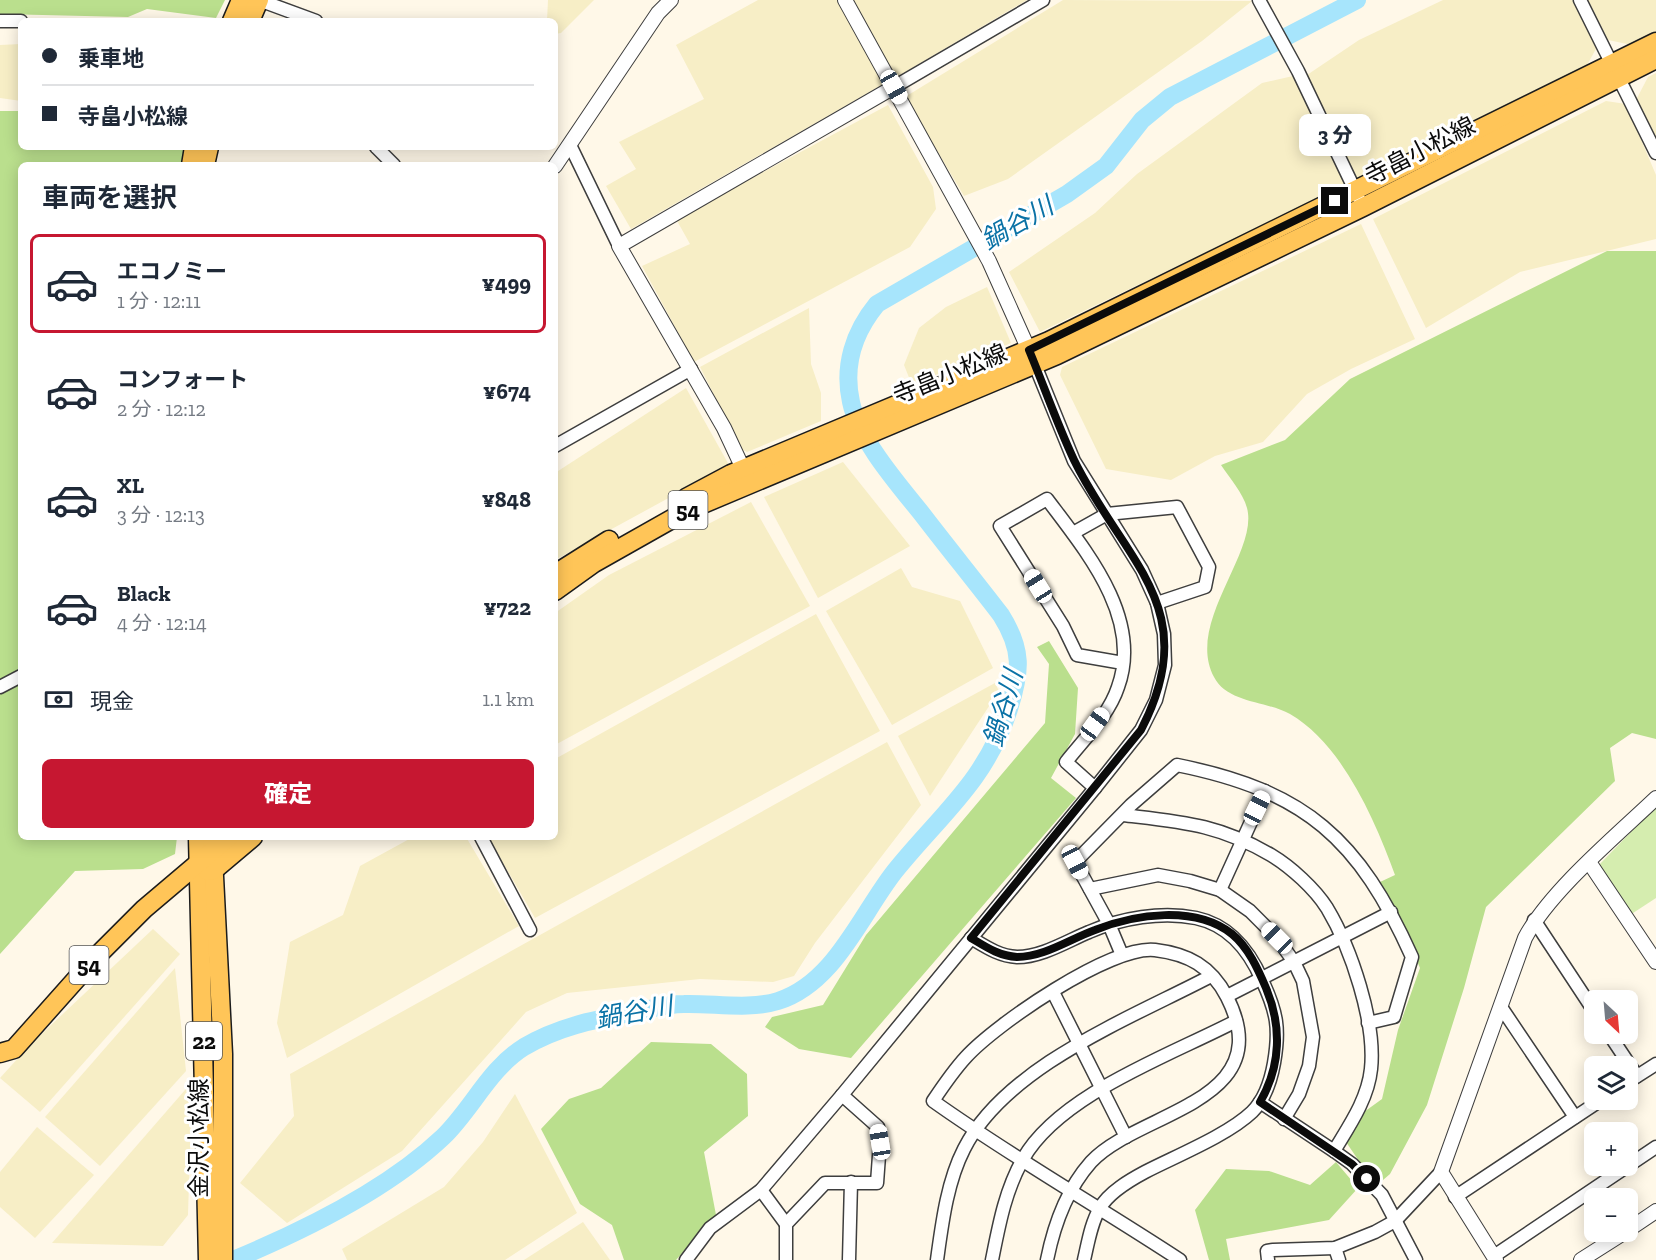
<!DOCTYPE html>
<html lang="ja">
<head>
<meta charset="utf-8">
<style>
	body { margin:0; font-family:"Zilla Slab","Noto Sans JP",serif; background:#f6f6f7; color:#1f2937; height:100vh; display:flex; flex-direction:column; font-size:22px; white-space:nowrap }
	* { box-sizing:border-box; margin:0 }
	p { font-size:20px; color:#747a83 }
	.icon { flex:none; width:33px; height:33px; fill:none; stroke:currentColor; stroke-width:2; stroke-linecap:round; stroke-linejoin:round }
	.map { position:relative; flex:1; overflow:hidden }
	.drawer { position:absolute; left:18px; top:162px; width:540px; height:678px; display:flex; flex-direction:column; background:#fff; border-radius:9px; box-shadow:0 3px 15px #0003 }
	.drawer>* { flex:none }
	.guide { position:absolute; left:18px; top:18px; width:540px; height:132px; border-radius:9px; box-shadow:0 3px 15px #0003; display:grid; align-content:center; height:132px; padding:0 24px; background:#fff }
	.needle { width:39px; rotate:154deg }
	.buttons { position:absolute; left:1584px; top:990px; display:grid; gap:12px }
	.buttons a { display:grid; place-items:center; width:54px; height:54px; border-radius:9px; background:#fff; box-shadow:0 3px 15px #0003; font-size:30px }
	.end { position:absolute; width:27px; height:27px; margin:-14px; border:8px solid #0b0b0b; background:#fff; box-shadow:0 0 0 3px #fff }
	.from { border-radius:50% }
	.bubble { position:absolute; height:42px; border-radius:9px; background:#fff; box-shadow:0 3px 15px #0003; font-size:20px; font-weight:800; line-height:42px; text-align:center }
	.car { position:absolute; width:18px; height:36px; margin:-18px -9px; border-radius:8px; box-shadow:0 0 4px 2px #0007; background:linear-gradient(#fff 24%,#345 0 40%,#fff 0 76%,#345 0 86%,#fff 0) }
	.guide b { display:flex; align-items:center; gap:21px; height:57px; font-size:22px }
	.guide b+b { border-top:2px solid #e0e1e3 }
	.guide i { width:15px; height:15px; background:#1f2937 }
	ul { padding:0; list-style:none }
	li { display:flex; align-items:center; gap:18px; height:99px; margin:0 12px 9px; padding:0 12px; border:3px solid transparent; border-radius:9px }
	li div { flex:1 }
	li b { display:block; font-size:22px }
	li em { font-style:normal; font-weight:800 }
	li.current { border-color:#c61731 }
	li>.icon { width:54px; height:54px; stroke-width:1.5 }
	h2 { padding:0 24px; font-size:27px; line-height:72px }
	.pay { display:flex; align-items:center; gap:15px; height:66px; padding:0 24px; font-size:22px }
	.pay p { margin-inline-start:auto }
	.primary-button { display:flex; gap:12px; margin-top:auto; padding:12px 24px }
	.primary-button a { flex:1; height:69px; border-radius:9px; background:#c61731; color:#fff; font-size:24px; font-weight:800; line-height:69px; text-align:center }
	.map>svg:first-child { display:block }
	.farmland { fill:#f7eec6 }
	.green { fill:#d5edaf }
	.forest { fill:#badf8d }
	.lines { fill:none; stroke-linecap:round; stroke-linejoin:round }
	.river { stroke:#a7e5fc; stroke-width:18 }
	.minor-casing { stroke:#3e3e3e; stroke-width:15 }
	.tertiary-casing { stroke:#3e3e3e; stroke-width:16 }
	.primary-casing { stroke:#1c1c1c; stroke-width:21 }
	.minor { stroke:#fff; stroke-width:12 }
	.tertiary { stroke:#fff; stroke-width:14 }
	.primary { stroke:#ffc558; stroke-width:18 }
	.route { stroke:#0b0b0b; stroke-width:8 }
	.labels { text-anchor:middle; stroke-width:6; stroke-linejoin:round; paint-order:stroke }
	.shield { fill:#fff; stroke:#545454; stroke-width:1.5 }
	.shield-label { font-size:22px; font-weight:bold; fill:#0b0b0b }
	.street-label { font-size:24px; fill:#0b0b0b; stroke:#fff }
	.water-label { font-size:26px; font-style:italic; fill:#0a72a6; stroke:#fff }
</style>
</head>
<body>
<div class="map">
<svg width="1656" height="1260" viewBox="0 0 1656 1260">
	<rect width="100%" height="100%" fill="#fff8e8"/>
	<!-- farmland -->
	<g class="farmland">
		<path d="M548,0h46l-33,33 -6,1v-13h-8z"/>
		<path d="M758,0h80l47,83 -254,146 -25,-43 30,-17 -17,-27 85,-43 -28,-54z"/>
		<path d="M851,0h176l-132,78z"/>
		<path d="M1063,0l189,1 -50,40 -194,138 -44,17 -59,-99z"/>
		<path d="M1443,0h129l25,47 -11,20 -228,113 -51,-105 52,-35z"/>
		<path d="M1588,0h68v33l-24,12 -24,-5z"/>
		<path d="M21,44v57l-21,-3v-53z"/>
		<path d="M1656,73v64l-20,-37 12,-23z"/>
		<path d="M1293,76l53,109 -306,147 -31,-60 86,-59 42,-39 125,-91z"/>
		<path d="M1606,101l20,3 30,71v64l-136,33 -94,56 -53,-109z"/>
		<path d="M888,105l45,82 3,22 -26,38 -216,115 -52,-96 48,-22 -14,-25z"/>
		<path d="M1361,224l54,115 -64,30 -44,25 -44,48 -48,14 -44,24 -65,-11 -46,-94 2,-8z"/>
		<path d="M987,287l24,56 -99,42 -8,-20 15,-37 27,-21z"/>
		<path d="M809,308l2,56 10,29v28l-74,31 -6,-3 -41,-82z"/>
		<path d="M686,388l43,77 -174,95v-87z"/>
		<path d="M843,462l67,84 -92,52 -54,-101z"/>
		<path d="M751,502l59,104 -255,139v-132l54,-38z"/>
		<path d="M901,568l11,19 48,14 33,67 -101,57 -66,-114z"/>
		<path d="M816,614l64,117 -345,187 -47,-81h67v-78z"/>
		<path d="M995,683l4,8 -69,105 -32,-60z"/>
		<path d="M887,742l34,63 -106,138 -21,33 -21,6 -73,-3 -133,14 -41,19 -124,139 -115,72 -47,-40 54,-67 -4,-42z"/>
		<path d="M413,837h53l53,89 -232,132 -10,-35 13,-81 53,-27 17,-49z"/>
		<path d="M153,929l27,25 -140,158 -40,-34 31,-34z"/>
		<path d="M175,968l11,103 -86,95 -55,-49z"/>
		<path d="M192,1082l-4,133 -25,31 -111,-3z"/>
		<path d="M515,1094l62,119 -72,47h-158l-5,-11 102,-62 39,-45z"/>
		<path d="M37,1127l57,48 -59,63 -35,-31v-35z"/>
		<path d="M583,1222l27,38h-86z"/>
	</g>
	<!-- green -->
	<path class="green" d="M1656,806v92l-23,15 -5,-1 -29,-47z"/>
	<!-- forest -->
	<g class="forest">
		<path d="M0,0h225l-9,18 -69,-9 -19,8 -128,-3z"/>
		<path d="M0,111h21v36l163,1 -2,17h-161v672h156l-2,17 -32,15 -68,2 -75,83z"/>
		<path d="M1607,251h49v488l-24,-6 -22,15 5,33 -129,126 -22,81 -37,117 -37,69 -14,12 -30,-44 18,-30 18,-13 16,-69 22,-62 -22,-52 -18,-34 15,-7c-20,-55 -53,-131 -105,-161 -23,-13 -63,-11 -76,-37 -29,-54 45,-125 33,-169 -4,-15 -18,-31 -26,-43l64,-25 65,-61z"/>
		<path d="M1049,641l29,47 -3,46 -24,44 25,20 -225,260 -52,-9 -34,-22 7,-10 51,-12 43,-70 179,-212 4,-59 -12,-17z"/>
		<path d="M651,1042l60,2 36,30 1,42 -44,36 12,63 -40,45h-52l-12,-35 -32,-21 -39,-75 28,-30 32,-11z"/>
		<path d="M1336,1162l22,26 -29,32 -103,19 4,21h-21l-14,-50 31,-41 43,2 41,14z"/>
	</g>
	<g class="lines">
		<!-- river -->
		<path class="river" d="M233,1260c70,-29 154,-70 210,-123 29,-28 46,-68 81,-90 37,-22 75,-28 116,-36 14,-3 29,-7 44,-7 30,-1 65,6 94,-3 57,-18 83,-87 117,-130 45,-56 91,-90 114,-162 12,-38 14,-59 -8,-94 -26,-34 -53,-67 -79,-101 -24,-30 -63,-74 -71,-112 -8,-36 3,-70 26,-98l190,-110 39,-28 36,-46 28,-23 187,-97"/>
		<!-- minor casing -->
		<g class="minor-casing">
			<g id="minor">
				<path d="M259,0l57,21"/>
				<path d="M1259,0l39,71 65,136"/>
				<path d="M1580,0l76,153"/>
				<path d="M0,21h21"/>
				<path d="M894,87l149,-87"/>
				<path d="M570,145l49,101"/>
				<path d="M376,147l18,18"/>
				<path d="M555,446l136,-77"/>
				<path d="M1073,533l34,-19 70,-7 32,60 -4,20 -48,16"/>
				<path d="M0,687l21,-11"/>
				<path d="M1095,788l-29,-26c18,-23 43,-47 52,-75 25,-69 -32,-136 -71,-188l-47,27 63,100 14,29 46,8"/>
				<path d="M1123,815c59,7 95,9 148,40 20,12 44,34 56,53 24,40 49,114 44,161 -3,30 -22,57 -37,82l-74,-49"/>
				<path d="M481,837l49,93"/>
				<path d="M1090,889l68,-14 32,6 30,9 30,21 27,27 17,24 9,19 10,56 -4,29 -10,28 -15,25"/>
				<path d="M1220,890l45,-99"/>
				<path d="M1534,920l60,91"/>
				<path d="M971,938c15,9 28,18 46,19 25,0 50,-16 72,-25 32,-14 73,-21 107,-14 33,7 53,32 66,62 15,32 18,49 12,83 -3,17 -9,36 -22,49 -24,23 -76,44 -107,60 -15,8 -36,20 -45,36 -9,15 -12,35 -16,52"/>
				<path d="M1122,955l-13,-31 -34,-62 56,-57 46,-40c129,26 182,74 235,192l-18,60 -26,6"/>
				<path d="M1053,992l73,145"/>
				<path d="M1227,996l164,-84"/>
				<path d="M1501,1007l74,110"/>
				<path d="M1609,1034l28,42"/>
				<path d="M1628,1082l28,-18"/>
				<path d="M1334,1151l18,13 30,31 34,65"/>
				<path d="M761,1190l25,34"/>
				<path d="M1455,1197l146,-97"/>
				<path d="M1335,1248l4,12"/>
				<path d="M1494,1256l162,-109"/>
				<path d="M686,1260l24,-32 51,-38 81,-95 253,-307 46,-58 15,-30 9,-35 -1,-31 -7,-31 -15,-33 -68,-109 -39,-96"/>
				<path d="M786,1260v-36l39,-41h52l3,-41 -2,-15 -36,-32"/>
				<path d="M849,1260l2,-78"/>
				<path d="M937,1260c5,-36 10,-78 27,-111 42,-83 167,-131 247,-173"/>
				<path d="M992,1260c7,-35 13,-69 31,-101 37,-65 148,-104 213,-138"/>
				<path d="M1047,1260c7,-35 20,-71 44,-98 47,-51 190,-59 136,-165 -16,-31 -39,-43 -72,-47 -44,-5 -159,74 -189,107 -12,13 -23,29 -33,44 80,57 165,105 247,159"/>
				<path d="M1268,1260l-1,-9 6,-1 62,-2 40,-16 20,-11 46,-49"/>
			</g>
		</g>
		<!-- tertiary casing -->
		<g class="tertiary-casing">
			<g id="tertiary">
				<path d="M845,0l144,261 43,96"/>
				<path d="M555,166l103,-153 13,-13"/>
				<path d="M746,475l-22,-47 -105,-182 275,-159"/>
				<path d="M1589,862l67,100"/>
				<path d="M1628,1230l28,-19"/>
				<path d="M1496,1260l-55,-88 84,-234c25,-47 91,-102 131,-140"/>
				<path d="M1581,1260l44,-28"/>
			</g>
		</g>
		<!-- primary casing -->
		<g class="primary-casing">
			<g id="primary">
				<path d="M232,21l9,-21"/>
				<path d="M250,21l9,-21"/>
				<path d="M191,165l3,-18"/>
				<path d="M205,165l4,-18"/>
				<path d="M686,498l45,-24 318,-133 607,-299"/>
				<path d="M555,574l54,-34"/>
				<path d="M555,591l39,-28 92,-52 371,-156 306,-148 293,-148"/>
				<path d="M198,837l10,423"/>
				<path d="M212,837l11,217v206"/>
				<path d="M207,871l7,-1 39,-33"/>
				<path d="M0,1053l14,-4 81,-91 49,-49 85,-72"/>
			</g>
		</g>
		<!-- minor -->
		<use href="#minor" class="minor"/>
		<!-- tertiary -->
		<use href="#tertiary" class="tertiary"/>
		<!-- primary -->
		<use href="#primary" class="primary"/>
	</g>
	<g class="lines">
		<!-- route -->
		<path class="route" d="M1335,201l-306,149c15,36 28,74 45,110 49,101 131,147 67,270l-170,208c15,9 28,18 46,19 27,0 53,-18 78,-27 40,-16 100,-25 137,4 16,13 26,35 34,54 16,38 15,78 -6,114l92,62 15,15"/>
	</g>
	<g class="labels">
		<!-- shield labels -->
		<g class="shield">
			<rect x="668.5" y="491" width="39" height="38" rx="4.5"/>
			<rect x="69.5" y="946" width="39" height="38" rx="4.5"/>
			<rect x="186" y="1022" width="36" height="38" rx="4.5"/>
		</g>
		<g class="shield-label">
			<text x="688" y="518">54</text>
			<text x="89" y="973">54</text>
			<text x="204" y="1049">22</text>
		</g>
		<!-- street labels -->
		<g class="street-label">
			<text transform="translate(1420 151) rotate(-27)" y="8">寺畠小松線</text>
			<text transform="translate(950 374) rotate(-22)" y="8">寺畠小松線</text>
			<text transform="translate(199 1138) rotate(-90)" y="8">金沢小松線</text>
		</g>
		<!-- water labels -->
		<g class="water-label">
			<text transform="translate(1017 223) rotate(-30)" y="9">鍋谷川</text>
			<text transform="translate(1003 708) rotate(-74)" y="9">鍋谷川</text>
			<text transform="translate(634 1012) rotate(-10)" y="9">鍋谷川</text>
		</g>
	</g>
</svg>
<div class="buttons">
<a><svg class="needle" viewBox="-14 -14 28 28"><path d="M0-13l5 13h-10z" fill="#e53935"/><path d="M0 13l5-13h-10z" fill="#747a83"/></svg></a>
<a><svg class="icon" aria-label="layers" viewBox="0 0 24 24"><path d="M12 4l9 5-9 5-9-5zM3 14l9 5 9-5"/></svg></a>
<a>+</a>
<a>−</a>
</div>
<i class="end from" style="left:1367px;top:1179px"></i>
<i class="end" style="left:1335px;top:201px"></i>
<div class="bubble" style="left:1299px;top:114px;width:72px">3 分</div>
<i class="car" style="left:894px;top:87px;rotate:151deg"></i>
<i class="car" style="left:1038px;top:586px;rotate:328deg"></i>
<i class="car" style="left:1095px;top:724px;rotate:36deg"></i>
<i class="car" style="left:1257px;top:808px;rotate:26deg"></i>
<i class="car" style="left:1075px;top:862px;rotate:152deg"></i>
<i class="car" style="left:1277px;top:938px;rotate:315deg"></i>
<i class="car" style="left:880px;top:1142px;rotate:351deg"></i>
<div class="guide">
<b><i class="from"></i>乗車地</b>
<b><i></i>寺畠小松線</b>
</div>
<section class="drawer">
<h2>車両を選択</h2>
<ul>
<li class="current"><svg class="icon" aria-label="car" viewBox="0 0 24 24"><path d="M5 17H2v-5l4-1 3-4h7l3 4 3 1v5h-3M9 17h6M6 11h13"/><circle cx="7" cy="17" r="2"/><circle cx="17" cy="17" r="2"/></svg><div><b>エコノミー</b><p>1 分 · 12:11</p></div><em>¥499</em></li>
<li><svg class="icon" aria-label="car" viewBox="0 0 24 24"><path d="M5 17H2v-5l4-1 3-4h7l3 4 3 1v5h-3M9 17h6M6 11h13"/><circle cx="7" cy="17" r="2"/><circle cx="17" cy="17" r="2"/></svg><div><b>コンフォート</b><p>2 分 · 12:12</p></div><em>¥674</em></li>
<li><svg class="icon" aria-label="car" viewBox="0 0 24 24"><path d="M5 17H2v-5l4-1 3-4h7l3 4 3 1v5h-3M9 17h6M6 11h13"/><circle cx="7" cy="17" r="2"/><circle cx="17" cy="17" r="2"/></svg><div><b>XL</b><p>3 分 · 12:13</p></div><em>¥848</em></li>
<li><svg class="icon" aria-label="car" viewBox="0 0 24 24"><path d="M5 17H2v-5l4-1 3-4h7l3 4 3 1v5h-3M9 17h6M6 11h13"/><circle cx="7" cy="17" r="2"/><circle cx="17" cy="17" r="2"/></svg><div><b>Black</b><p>4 分 · 12:14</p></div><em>¥722</em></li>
</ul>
<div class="pay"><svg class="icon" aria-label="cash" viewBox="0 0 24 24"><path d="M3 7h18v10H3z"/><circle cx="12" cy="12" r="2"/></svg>現金<p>1.1 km</p></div>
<div class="primary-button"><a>確定</a></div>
</section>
</div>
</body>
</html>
